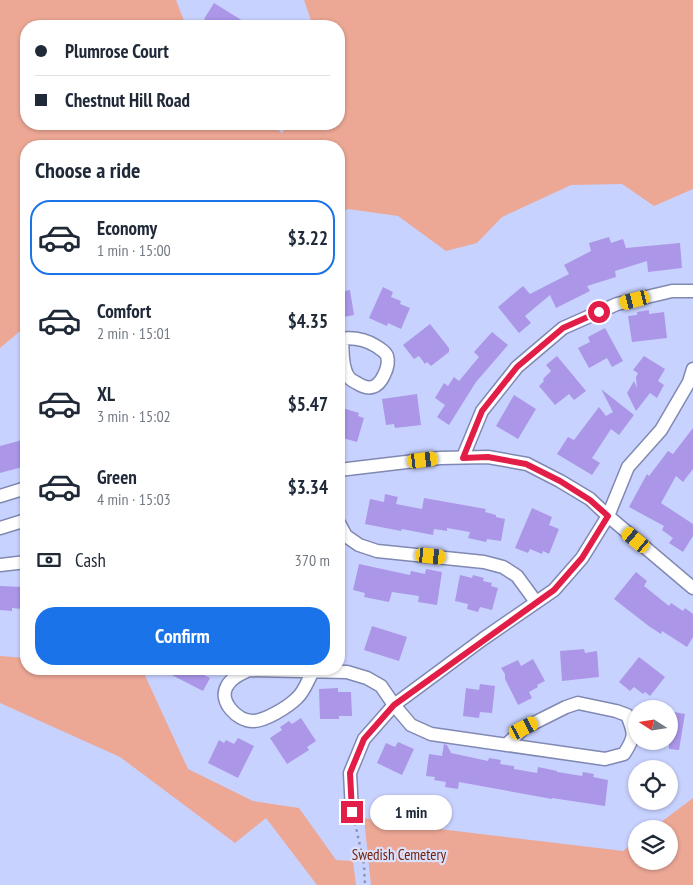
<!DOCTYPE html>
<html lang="en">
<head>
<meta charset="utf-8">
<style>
	body { margin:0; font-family:"PT Sans Narrow",sans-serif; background:#f2f2f3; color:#1f2937; height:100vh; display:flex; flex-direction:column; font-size:19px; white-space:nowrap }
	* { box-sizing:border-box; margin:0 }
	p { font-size:16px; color:#747a83 }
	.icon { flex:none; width:28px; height:28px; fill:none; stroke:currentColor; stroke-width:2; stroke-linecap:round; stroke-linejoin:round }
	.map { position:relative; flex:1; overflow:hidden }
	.details { position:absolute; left:20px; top:140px; width:325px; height:535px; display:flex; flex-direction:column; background:#fff; border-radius:20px; box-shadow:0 1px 4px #0004 }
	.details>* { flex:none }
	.top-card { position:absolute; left:20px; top:20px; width:325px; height:110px; border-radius:20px; box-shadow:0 1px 4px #0004; display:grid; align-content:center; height:110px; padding:0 15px; background:#fff }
	.needle { width:32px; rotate:282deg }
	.tools { position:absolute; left:628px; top:700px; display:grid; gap:10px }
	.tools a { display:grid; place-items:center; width:50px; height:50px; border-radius:50%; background:#fff; box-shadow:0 1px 4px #0004; font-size:25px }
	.end { position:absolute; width:22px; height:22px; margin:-11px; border:6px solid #e11d48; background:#fff; box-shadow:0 0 0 2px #fff }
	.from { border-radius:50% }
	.bubble { position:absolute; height:35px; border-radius:18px; background:#fff; box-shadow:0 1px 4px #0004; font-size:16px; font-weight:600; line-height:35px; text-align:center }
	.car { position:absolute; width:15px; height:30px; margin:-15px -8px; border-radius:6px; box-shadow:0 0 4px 1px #0007; background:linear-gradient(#f5c518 24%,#345 0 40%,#f5c518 0 76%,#345 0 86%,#f5c518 0) }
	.top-card b { display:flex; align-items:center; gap:18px; height:48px; font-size:19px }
	.top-card b+b { border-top:1px solid #e0e1e3 }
	.top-card i { width:12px; height:12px; background:#1f2937 }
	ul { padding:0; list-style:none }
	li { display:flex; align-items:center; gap:15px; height:75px; margin:0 10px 8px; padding:0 5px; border:2px solid transparent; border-radius:20px }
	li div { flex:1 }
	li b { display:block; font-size:19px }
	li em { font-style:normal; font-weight:600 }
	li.on { border-color:#1a73e8 }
	li>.icon { width:45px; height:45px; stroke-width:1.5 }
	h2 { padding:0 15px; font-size:22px; line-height:60px }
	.pay { display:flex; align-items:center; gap:12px; height:55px; padding:0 15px; font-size:19px }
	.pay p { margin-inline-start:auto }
	.button { display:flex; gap:10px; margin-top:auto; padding:10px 15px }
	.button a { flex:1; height:58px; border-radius:20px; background:#1a73e8; color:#fff; font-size:20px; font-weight:600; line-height:58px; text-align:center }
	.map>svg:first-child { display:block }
	.green { fill:#eca795 }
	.building { fill:#ab96e8 }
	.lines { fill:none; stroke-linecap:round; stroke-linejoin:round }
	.street-casing { stroke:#8089b2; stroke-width:15 }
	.path { stroke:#8b93b6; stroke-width:2.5; stroke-dasharray:2.5 4; stroke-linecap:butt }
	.street { stroke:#fff; stroke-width:12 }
	.route { stroke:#e11d48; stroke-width:6 }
	.labels { text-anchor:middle; stroke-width:4.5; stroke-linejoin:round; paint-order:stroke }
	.park-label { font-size:15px; fill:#73220c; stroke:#dae0fc }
</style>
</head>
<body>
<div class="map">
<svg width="693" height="885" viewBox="0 0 693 885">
	<rect width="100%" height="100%" fill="#c8d2ff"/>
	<!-- green -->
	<g class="green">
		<path d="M0,0h176l10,26h-160v98h245l11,9 7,-9h50v-98h-26l-9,-26h389v189l-39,17 -32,-22 -51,1 -69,32 -25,26 -31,8 -48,-35 -50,-7 -9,4v-67h-313v180l-26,22z"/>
		<path d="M0,656l26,2v11h116l46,100 65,32 46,7 37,52 17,1 3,24h-39l-51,-67 -31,25 -115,-86 -120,-54z"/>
		<path d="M693,798v87h-322l-7,-67 42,7 217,26 13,-10v20h33v-32h-17z"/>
	</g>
	<!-- building -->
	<g class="building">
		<path d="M214,3l37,23h-35l-12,-7z"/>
		<path d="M609,237l2,6 12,-4 3,9 54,-5 2,25 -34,4 -1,-11 -32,10 1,6 -29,9 3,5 -34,17 -6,-13 -25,21 6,7 -12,10 -21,-26 25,-21 7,8 39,-20 -5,-9 27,-14 -2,-8z"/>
		<path d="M383,287l10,5 -2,5 10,4 -1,3 10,4 -9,21 -13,-6 -1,3 -18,-8z"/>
		<path d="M350,290l4,25 -15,3v-26z"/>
		<path d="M649,310v4l15,-2 3,26 -35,4 -4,-26 9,-1v-3z"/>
		<path d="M430,324l19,24v4l-18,14 -4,-4 -2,2 -6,-8 -5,3 -11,-14z"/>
		<path d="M605,328l18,33 -11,6 -5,-9 -18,10 -11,-20 12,-6 -2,-5z"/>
		<path d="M492,332l16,13 -32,37 -27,43 -12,-8 8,-12 -10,-7 9,-15 4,3 6,-9 5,4 20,-24 -5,-5z"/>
		<path d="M557,356l29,35 -12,9 -5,-6 -14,11 -16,-19 5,-5 -1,-2 8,-8 -5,-6z"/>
		<path d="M644,356l21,13 -7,12 6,4 -7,13 -7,-5 -14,18 -9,-18 7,-12 3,7 -1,-11 2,-4 -5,-3z"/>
		<path d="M601,389l33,26 -15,20 -8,-6 -19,29 8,5 -8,12 -35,-21 11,-17 6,3 25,-33 7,9 7,-4z"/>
		<path d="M417,394l4,31 -26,3 -1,-4 -8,1 -4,-26z"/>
		<path d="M514,395l22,14 -18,30 -22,-13z"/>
		<path d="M339,407l20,6 -1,3 6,2 -7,24 -18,-5z"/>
		<path d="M693,428v41l-10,13 -7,-6 -15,27 32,21v12l-10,16 -14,-9 4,-5 -11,-8 2,-4 -35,-19 18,-33 2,2 19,-25 5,3z"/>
		<path d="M26,439v27l-26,7v-27z"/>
		<path d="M385,494l13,3 -2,7 26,5 2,-11 62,11 -1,3 11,3v2l9,2 -4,22 -14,-2 -1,3 -18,-4 2,-6 -23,-4v3l-13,-2 -1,6 -31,-6 -1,2 -36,-7 5,-25 14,3z"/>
		<path d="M532,508l20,9 -3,8 10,4 -10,25 -6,-3 -1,3 -12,-5 -2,4 -13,-5z"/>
		<path d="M359,564l51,11 1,-4 14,3 1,-5 16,3 -5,33 -19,-3 1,-6 -27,-4 -3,10 -25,-5 1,-4 -12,-3z"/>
		<path d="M636,572l11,9 -3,5 25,20 2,-3 12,8 2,-3 8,6v23l-6,10 -25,-16 -1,3 -11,-7 -36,-28z"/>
		<path d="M460,575l12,3 1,-3 11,3 -1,3 9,2 -1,3 7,2 -6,22 -12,-3 -2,5 -11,-3 1,-5 -13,-3z"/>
		<path d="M0,586l23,1 -1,22 -10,-1v3l-12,-1z"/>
		<path d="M372,626l35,11 -8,24 -35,-11z"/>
		<path d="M584,649l1,4 12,-2 2,26 -37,4 -2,-30z"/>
		<path d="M639,657l26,20 -15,19 -5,-4 -2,2 -9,-7 -4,4 -11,-9z"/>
		<path d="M533,659l12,22 -8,4 1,2 -9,5 3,6 -14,7 -13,-26v-5l-4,-6 17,-8 3,6z"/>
		<path d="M160,669h48l-4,6 6,3 -7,13z"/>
		<path d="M480,684l15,2 -3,27 -12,-1 -1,6 -16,-2 3,-28 13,2z"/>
		<path d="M338,688v4h13l1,24h-13v3h-19l-1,-30z"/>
		<path d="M669,711l16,3 -6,36 -10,-1z"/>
		<path d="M301,718l15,23 -9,6 2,3 -22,14 -17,-26 12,-8 -2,-3 9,-6 3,3z"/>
		<path d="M238,738l16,8 -16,32 -30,-15 11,-23 5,3 2,-3 8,4z"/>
		<path d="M398,742l16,7 -12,26 -25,-12 9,-20 9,4z"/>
		<path d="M444,744l3,1 4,8 37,8 1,-3 12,2 -1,4 14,2v3l23,4 1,-6 19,4v1l25,4 1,-4 11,2 -1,3 15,3 -3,26 -53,-8v1l-93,-17 -1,7 -13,-2 1,-5 -12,-2 1,-3 -9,-1 3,-22 13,2z"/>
	</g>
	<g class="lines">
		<!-- street casing -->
		<g class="street-casing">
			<g id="street">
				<path d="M339,339c13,-2 26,0 37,7 4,3 9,5 11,10 2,6 0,13 -3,19 -6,13 -15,16 -27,8 -4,-2 -7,-3 -9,-7 -7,-10 -5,-26 -6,-38"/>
				<path d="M463,457l19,-46 35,-44 46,-39 54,-24 55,-13h21"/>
				<path d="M339,470l101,-12 48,-1 39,7 33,17 30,18 18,17 85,72"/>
				<path d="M0,496l26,-8"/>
				<path d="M339,523l7,13 13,9 18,6 107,11 19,5 14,9 19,26"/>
				<path d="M0,528l26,-8"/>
				<path d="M0,565l26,-3"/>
				<path d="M313,671c-5,9 -9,21 -16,27 -9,9 -32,23 -44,23 -16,0 -35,-20 -26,-35 5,-9 14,-12 22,-16l98,2 20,6 14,8 13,19 17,20 20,9 174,25 19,-5c11,-17 11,-20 3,-39l-11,-4 -38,-8 -12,4 -42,21 -18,17"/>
				<path d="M352,811l-2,-38 14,-34 30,-34 89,-66 71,-49 28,-32 26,-42 20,-49 33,-37 28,-48 4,-13"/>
			</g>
		</g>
		<!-- path -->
		<path class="path" d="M355,823l9,41 1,21"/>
		<!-- street -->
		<use href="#street" class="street"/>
	</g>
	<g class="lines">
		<!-- route -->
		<path class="route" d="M352,812l-2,-39 14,-34 30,-34 160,-115 28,-32 26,-42 -18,-16 -30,-19 -34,-17 -38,-7 -25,1 19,-47 35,-44 46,-39 36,-16"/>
	</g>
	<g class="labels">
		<!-- park labels -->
		<g class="park-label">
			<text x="399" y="860">Swedish Cemetery</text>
		</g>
	</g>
</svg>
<div class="tools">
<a><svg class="needle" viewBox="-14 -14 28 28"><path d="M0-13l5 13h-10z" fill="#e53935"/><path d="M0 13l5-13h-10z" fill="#747a83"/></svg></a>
<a><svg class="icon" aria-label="locate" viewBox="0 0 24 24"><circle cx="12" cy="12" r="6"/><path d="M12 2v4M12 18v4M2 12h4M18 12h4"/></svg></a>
<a><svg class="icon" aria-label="layers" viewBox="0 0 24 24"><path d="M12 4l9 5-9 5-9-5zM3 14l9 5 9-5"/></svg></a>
</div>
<i class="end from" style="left:599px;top:312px"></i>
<i class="end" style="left:352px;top:812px"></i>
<div class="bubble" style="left:370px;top:795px;width:82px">1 min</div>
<i class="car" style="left:635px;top:300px;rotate:256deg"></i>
<i class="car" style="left:423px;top:460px;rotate:83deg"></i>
<i class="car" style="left:636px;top:540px;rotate:310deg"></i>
<i class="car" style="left:431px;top:556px;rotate:96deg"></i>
<i class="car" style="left:524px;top:728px;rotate:63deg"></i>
<div class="top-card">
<b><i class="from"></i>Plumrose Court</b>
<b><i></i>Chestnut Hill Road</b>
</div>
<section class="details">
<h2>Choose a ride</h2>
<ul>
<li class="on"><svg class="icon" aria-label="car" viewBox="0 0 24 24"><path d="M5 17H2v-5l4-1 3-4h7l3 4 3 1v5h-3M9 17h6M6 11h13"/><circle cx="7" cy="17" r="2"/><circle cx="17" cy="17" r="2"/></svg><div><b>Economy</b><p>1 min · 15:00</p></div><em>$3.22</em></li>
<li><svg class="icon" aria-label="car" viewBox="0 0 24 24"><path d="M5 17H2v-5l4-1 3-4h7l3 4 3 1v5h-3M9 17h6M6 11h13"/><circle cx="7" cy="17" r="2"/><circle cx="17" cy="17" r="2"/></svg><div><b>Comfort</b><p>2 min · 15:01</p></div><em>$4.35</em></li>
<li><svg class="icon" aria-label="car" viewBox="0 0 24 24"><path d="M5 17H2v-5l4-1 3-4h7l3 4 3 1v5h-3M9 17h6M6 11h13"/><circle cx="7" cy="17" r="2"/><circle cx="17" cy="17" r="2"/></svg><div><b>XL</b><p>3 min · 15:02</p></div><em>$5.47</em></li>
<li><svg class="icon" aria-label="car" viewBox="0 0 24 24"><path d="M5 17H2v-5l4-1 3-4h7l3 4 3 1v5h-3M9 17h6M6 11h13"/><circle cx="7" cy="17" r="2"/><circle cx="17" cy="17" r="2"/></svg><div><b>Green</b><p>4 min · 15:03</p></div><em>$3.34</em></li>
</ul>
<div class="pay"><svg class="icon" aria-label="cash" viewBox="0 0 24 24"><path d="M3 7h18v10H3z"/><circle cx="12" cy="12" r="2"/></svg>Cash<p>370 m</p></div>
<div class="button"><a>Confirm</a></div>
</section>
</div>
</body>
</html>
